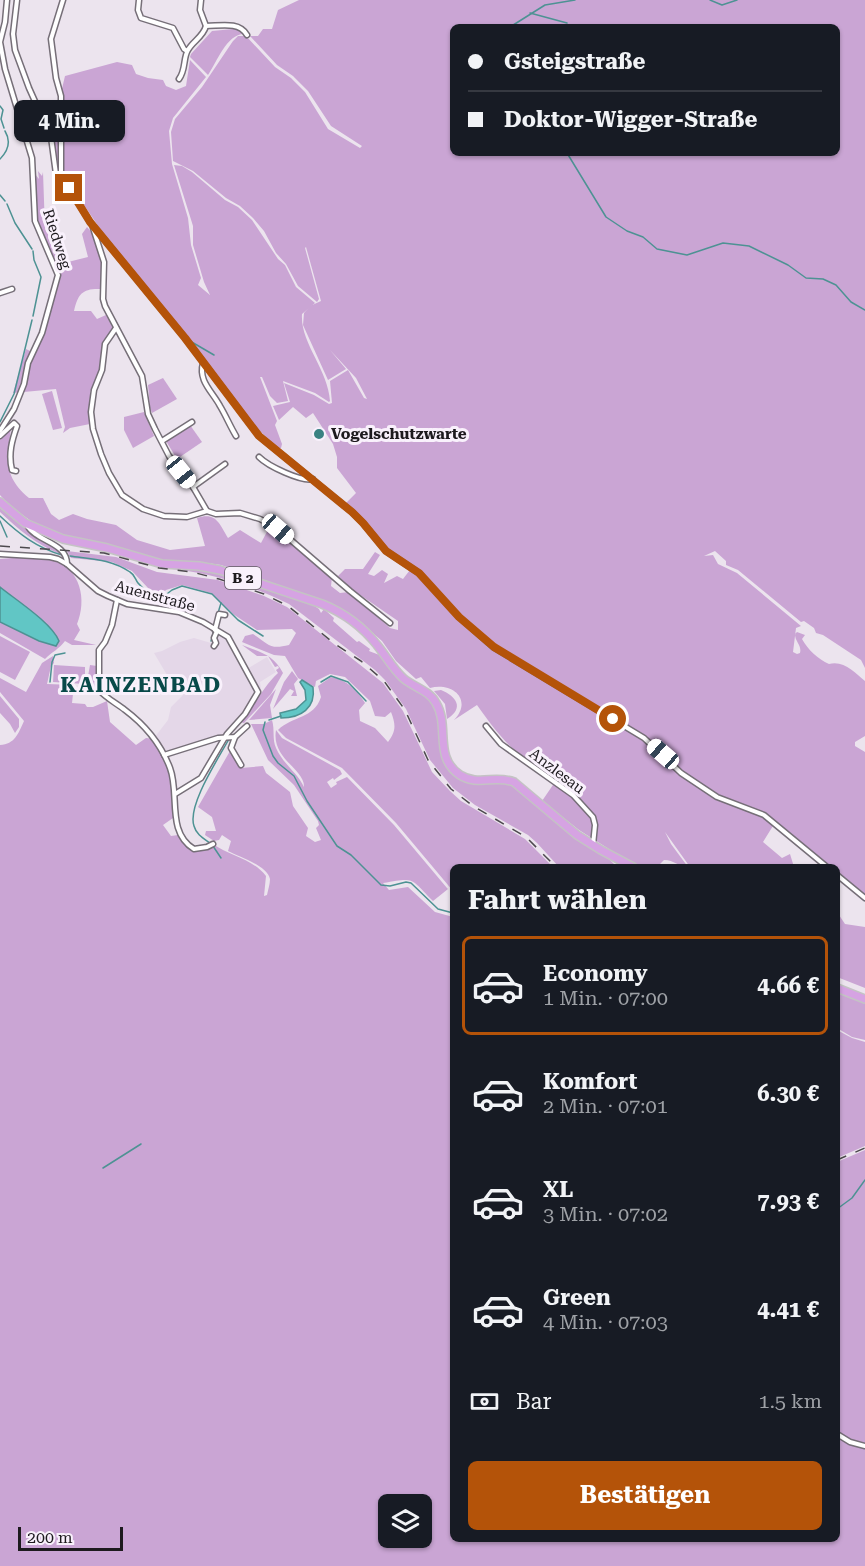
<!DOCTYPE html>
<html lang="de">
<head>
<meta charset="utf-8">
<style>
	body { margin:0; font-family:"Roboto Serif",serif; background:#20242c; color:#f1f3f6; height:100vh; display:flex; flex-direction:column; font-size:22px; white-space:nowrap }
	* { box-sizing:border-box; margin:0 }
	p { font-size:20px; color:#9ea1a6 }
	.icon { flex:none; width:33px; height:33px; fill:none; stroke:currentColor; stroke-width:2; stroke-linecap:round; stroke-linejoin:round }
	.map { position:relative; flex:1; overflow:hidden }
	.details { position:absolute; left:450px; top:864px; width:390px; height:678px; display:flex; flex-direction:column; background:#171b24; border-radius:9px; box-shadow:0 2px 4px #0004 }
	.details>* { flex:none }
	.guide { position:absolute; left:450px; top:24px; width:390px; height:132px; border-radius:9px; box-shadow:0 2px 4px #0004; display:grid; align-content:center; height:132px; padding:0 18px; background:#171b24 }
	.buttons { position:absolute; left:378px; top:1494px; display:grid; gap:12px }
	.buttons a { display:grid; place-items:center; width:54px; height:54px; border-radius:9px; background:#171b24; box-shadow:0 2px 4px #0004; font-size:30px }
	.scale { position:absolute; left:18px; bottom:15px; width:105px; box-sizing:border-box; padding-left:6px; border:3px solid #1d1a1e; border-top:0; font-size:16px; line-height:21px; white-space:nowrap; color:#1d1a1e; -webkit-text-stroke:4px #f9f1fc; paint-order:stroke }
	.end { position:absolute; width:27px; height:27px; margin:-14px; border:8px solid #b45309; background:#fff; box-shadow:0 0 0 3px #fff }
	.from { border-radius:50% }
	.bubble { position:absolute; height:42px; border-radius:9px; background:#171b24; box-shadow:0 2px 4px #0004; font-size:20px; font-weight:700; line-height:42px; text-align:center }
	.car { position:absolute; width:18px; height:36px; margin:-18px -9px; border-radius:8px; box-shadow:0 0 4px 2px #0007; background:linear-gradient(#fff 24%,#345 0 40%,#fff 0 76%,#345 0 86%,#fff 0) }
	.guide b { display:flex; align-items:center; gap:21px; height:57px; font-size:22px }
	.guide b+b { border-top:2px solid #363941 }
	.guide i { width:15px; height:15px; background:#f1f3f6 }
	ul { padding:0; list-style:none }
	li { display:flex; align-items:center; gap:18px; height:99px; margin:0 12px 9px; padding:0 6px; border:3px solid transparent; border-radius:9px }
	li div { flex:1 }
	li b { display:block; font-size:22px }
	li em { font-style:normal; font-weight:700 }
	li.current { border-color:#b45309 }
	li>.icon { width:54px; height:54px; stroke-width:1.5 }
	h2 { padding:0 18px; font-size:27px; line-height:72px }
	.pay { display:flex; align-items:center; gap:15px; height:66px; padding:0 18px; font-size:22px }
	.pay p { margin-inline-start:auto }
	.button { display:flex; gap:12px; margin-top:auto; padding:12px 18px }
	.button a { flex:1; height:69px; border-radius:9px; background:#b45309; color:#fff; font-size:24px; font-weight:700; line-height:69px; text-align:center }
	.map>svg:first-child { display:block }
	.built { fill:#e4d7e8 }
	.green { fill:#caa5d4; fill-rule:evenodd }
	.water { fill:#61c6c5; stroke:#4d9293; stroke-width:1.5 }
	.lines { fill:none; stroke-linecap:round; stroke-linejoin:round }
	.stream { stroke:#4d9293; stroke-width:1.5 }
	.street-casing { stroke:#766f78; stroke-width:7 }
	.primary-casing { stroke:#c4c3c4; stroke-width:10 }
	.street { stroke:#fff; stroke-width:4 }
	.primary { stroke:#d6a3e3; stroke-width:7 }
	.rail { stroke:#4d494e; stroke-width:1.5; stroke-dasharray:10 10; stroke-linecap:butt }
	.route { stroke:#b45309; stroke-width:8 }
	.poi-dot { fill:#3a8282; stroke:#f9f1fc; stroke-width:2 }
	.labels { text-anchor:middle; stroke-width:6; stroke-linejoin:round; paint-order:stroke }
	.shield { fill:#f9f1fc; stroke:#5f5a61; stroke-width:1.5 }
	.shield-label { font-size:14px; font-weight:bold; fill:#1d1a1e }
	.street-label { font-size:15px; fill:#1d1a1e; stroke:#f9f1fc }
	.poi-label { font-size:15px; font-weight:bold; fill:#1d1a1e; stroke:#f9f1fc; text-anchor:start }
	.district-label { font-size:21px; font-weight:bold; letter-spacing:1.5px; fill:#084949; stroke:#f9f1fc }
</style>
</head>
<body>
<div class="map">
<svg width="865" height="1566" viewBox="0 0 865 1566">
	<rect width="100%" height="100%" fill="#ece4ee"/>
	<!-- built -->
	<path class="built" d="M214,632l15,8 18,29 20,-12 9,15 -16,10 1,8 -9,19 -24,26 -64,20 -10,-17 14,-18 3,-13 12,-12 -6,-10 -10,-10 -13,-22 8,-2 18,-9 14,-4 17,5z"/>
	<!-- green -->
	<g class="green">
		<path d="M299,0h566v668l-4,-8 -38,-25 -7,-2 -2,-5 -10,-7 -3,1 -63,-52 -12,-5v-4l-11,-10 -11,5 9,-1 5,9 19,9 64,53 -5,2 -3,24 4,2 3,-1c2,-8 -5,-11 -5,-19l2,-2 8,3 -3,4c6,11 16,20 27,25 15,-4 26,9 36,17v55l-10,6v4l10,6v142l-28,-23v-4h-5l-56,-46 -13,21 19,16 8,-4 4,13h-104l-25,-35 6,12 17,23c-9,0 -14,-7 -24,-7l-5,5 3,2h-20l-30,-16 -33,-21 -37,-29 15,-22c-37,-18 -57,-41 -80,-74l-23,15c19,-20 -1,-38 -24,-32l-9,-11 -5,2 -20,-18 -14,-20 -23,-20 -32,-19 -106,-37 -21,-3 -41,-2 -99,-26 -25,-10 -26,-19 -9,-10v-55l9,-12h2c-4,32 -8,48 18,70h14l8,16 8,6 14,-6 14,5 29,6 21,15 33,10 35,-4 -8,-28c19,-6 22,5 31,20l12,-8 21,13 9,-17 7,4 55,47 -1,9 9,7 9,-1 41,36 8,2v-9l-45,-31 -15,-14 7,-7h18l12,-17 5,3 -12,19 6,2 8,-6 6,4 -4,9 13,-7 6,3 10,-13 -25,-16 -43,-46 11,-11 -19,-25v-11l-4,-13 -20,-31 -7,5 -13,-11 -14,13 -6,-14 17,-4 -6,-19 30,12 15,9 3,-1 -2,-22 18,-11 16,28 3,1 -11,-21 -26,-28 16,19 -18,11 -25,-55 1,-12 6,-7 11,-5 -15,-54 -1,1 14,51 -2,3 -19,-16 -12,-22 -10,-11 -12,-22 -11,-13 -13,-12 -14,-8 -33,-27 -20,-10 -2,-29 4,-13 27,-32 31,-46 5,-5h8l29,31 16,11 14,14 23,37 32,19 2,-2 -31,-20 -23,-35 -15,-15 -16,-11 -27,-29h8l5,-7h9l6,-19zM453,27h384v126h-384z"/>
		<path d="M233,29l10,1 2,4c-18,-1 -28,28 -37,41l-18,-18 1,-3 21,-23z"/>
		<path d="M190,60l16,17 -33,41 -4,13 3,33 16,54 3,27 10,33 -3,7 12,10 -6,-13 -11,-37v-19l-19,-61 8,1 10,6 33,28 13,7 14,13 26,39 7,6 11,22 19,16 -13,11c-2,29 26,55 28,87l-1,1 -14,-9 -32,-12 5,20 -11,2 -7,-7 -8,-19h-2l17,44 -2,4 7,19 -1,4h-3l-26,-24 -147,-188 -34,-50 -13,-15 -6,-40 13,-55 52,-14 15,3 4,9 12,4 15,2 3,6 10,4 10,-4z"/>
		<path d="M38,171l4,5 1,-4 2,57 19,34 24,-6 -6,-23 5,-7c16,17 15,40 15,62 -19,-1 -24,4 -28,22h17l6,8 9,-4 7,13 -9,16 -4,27 -10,21v32l-20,4 -7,5 2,-6 -9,-38 -43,4 13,-44 8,4 26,-78 -25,-59 -1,-43 5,6z"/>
		<path d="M163,378l14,21 -25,14 -2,-5 -2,-23z"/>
		<path d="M52,391l10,37 -9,2 -11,-36z"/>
		<path d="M144,412l10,24 -21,12 -9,-18v-13z"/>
		<path d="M190,425l12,17 -25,17 -11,-18z"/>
		<path d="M0,505l34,31 27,16 -1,2c-23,-9 -42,-25 -60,-42z"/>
		<path d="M67,551l49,6 41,15 61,8 46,16 23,11 96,76 20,28 29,61 18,19 11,10 64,38 28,28h-100v24l-57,-68 -54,-55 -56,-30 -8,-8c14,-14 36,-11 43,-33l-3,-11 13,-9c16,3 26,13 34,26l-6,7 1,11 15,7 13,14c8,-11 8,-17 3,-30l-6,5 -10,-1 -5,-15 -25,-24 -15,-3 -14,7 -1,6 -17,-9 -13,-22 -11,-1 -32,-13 3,-6 8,-2c16,10 16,16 36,11l7,-12 -4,-4 -35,1 -24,-16 -22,-21 -29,-8 -16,5 -4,4 -13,-5 -17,-18 -20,-9 -41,-4z"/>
		<path d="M24,557c10,1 20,0 29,3 28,9 34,40 24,64l3,6 -6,10 22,5h-24l-7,-4c-6,8 -13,11 -20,18l-45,-26v-74z"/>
		<path d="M190,568l30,5 90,30 9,6 2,4 3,-4 10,9 -1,3 24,21 2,-1 11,8 -1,2c4,2 9,3 13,5 10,7 48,42 52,51 11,25 -3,55 25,71 17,10 35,3 53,7l53,45 43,28 9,9h-58l-22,-24 -9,-8 -53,-30 -22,-17 -23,-28 -24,-51 -21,-29 -10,-10 -86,-66c-36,-18 -77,-31 -117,-35z"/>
		<path d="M0,636l30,16 -15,28 -15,-8z"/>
		<path d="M242,645c18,7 32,10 41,28l-12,21 -27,29 -4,-1c14,-15 22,-34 38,-49l-2,-3 3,-2 -1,-2 -3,1 -7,-11h-11z"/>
		<path d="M53,656l1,7 -3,3 -4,18 27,1 -2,18 13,1 2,3h6l14,-6 3,21 26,23 10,-7 9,1 16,34 2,45 -10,7 8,11 7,-1c9,14 20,21 35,9 17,12 40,15 53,32l-2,20 3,-1c1,-5 3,-11 3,-16 -3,-14 -31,-22 -42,-28l3,-10 -9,-6 -3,5 -5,1 -9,-6 1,-4h10l-4,-14 -14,-10 32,-56 11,17 22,-2 3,7 24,19 3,14 15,22 -2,8 9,6 6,-2 -5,-12 3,-3 -1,-4 -24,-36 -26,-25 -16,-34 -1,-2h13l8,-4c3,10 0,19 4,28 7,16 21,24 28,39 1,-18 -33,-28 -28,-57l6,8 58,32 2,4 -8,6 -1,-2 -6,4 4,6 6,-4 -1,-2 11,-5 47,48 53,63 1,1 -15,12c-23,-23 -17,-24 -50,-18l6,7 19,-3 27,25 18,5v622h384v-377l28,-12v416h-865v-821c15,-1 18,-11 24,-24l-24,-29v-14l26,14 16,-29zM388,1504h34v34h-34z"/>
		<path d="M54,665l31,2v17l-32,-2z"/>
		<path d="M90,665l7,1v23l-5,2 -1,3 -6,-1z"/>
		<path d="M292,671l6,8 -4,5 3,12h-6l3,-5 -4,-2 -17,20 11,-27z"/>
		<path d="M276,689l-6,16 2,13 -23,2z"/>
		<path d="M441,690c15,6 24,18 6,29l-2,-15 -11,-13z"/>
		<path d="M0,696l19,23v8l-4,6 -5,-9 -10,-11z"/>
		<path d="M837,912l8,12 20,3v61l-28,-11z"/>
		<path d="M837,991l28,12v37l-13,-3 -15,-9z"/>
		<path d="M837,1030l15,8 13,4v104l-28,12z"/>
	</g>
	<!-- water -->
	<g class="water">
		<path d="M0,587c16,13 52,36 59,54l-3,5 -17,-5 -39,-19z"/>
		<path d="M302,680l11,7c3,21 -12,31 -32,31l-1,-5 16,-4 10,-9 -1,-10 -5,-8z"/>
	</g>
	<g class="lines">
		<!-- stream -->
		<g class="stream">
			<path d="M710,0l12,5 15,-5"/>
			<path d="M530,13l37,10"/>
			<path d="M510,27l35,-22 30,-5"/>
			<path d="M0,106l3,4 -2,9 3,9"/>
			<path d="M567,153l39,64 21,14 16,6 14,12 30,6 36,-12 26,3 39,19 18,13 17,1 13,6 15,17 14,8"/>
			<path d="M0,159c8,-8 11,-18 5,-28"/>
			<path d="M0,195l5,6"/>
			<path d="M7,204l8,19 17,26"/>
			<path d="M100,230l37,46"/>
			<path d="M33,251l1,9 7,17 -8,39"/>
			<path d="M190,341l24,14"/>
			<path d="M0,422l14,-28 18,-74"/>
			<path d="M0,516c19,18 37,32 62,39"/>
			<path d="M0,521l7,16"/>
			<path d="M70,556c21,3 41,3 60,16 5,3 5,7 8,11 6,8 16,12 25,14l9,-7 10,-4 30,8 26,26 25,16"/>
			<path d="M218,613l3,-10"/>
			<path d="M211,641l3,-10"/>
			<path d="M50,682l2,-20 3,-7 10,-2"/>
			<path d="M321,682l10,-6 17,6 18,19"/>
			<path d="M269,720l12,-4"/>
			<path d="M265,722l-2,8 10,26 5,7 16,13 13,25 30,45 14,9 30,30 9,1 16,-4 5,1 27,26 15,4"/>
			<path d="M210,843c-7,-5 -14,-9 -16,-17 -7,-20 24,-67 35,-87"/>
			<path d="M213,846l8,12"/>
			<path d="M103,1168l38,-24"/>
			<path d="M837,1209l15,-11 13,-18"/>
		</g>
		<!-- street casing -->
		<g class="street-casing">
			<g id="street">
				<path d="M17,0l-4,34 2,16 14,38 22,49 5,37 13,14 21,34 95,116 74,98 93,76 11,11 23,28 33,22 40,44 34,30 151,91 37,35 36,24 47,18 63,52"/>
				<path d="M139,0l-1,10 3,8 32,10 11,21 3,2"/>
				<path d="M201,0l-1,10 6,16c14,0 33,-5 41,9"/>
				<path d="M179,79c7,-9 4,-21 9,-29 5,-9 15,-13 18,-24"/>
				<path d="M61,180v-84l-5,-18 -5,-39 12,-39"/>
				<path d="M93,228l11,34 -1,37 2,7 37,70 6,38 7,15 14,27 24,31 14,24"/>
				<path d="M0,293l12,-4"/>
				<path d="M116,328l-11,16 -3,26 -8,20 -3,22 2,17 8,25 8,19 13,22 21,14 21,7 23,1 20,-6 9,3 24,-1 20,6 18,10 72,62 40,32"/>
				<path d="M203,363c-5,18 9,28 17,43 6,10 10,20 16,30"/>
				<path d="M0,431l14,-22 10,-25 4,-21 14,-30 16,-58 -23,-54 -3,-63 -27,-89 -5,-27 5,-20 2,-22"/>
				<path d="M0,436l14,-13 3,3c-5,14 -9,28 -5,44l4,1"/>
				<path d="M162,441l30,-19"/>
				<path d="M259,457c9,9 42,25 54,22"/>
				<path d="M193,487l32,-23"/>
				<path d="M27,525c9,17 40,17 40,39"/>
				<path d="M0,554l50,3 8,2 9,5 31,27 10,5 19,8 52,8 24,10 25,15 30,55 -13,22 -18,20 -26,44 -26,16"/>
				<path d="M117,600l-5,25 -7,17 -6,8v40c7,8 17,13 26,20 20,15 36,34 45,58 10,26 -4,64 24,81l13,-2 6,-3"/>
				<path d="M215,630l4,-16 6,1"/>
				<path d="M214,646l2,-3 -2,-5 3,-7"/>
				<path d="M486,726l15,18 72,51 20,22 2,8 -2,20"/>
				<path d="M235,737l-4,11 10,17"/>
				<path d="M164,755l54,-17 17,-1 12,-11"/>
				<path d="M837,875l28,23"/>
				<path d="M837,1434l13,8 15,4"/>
			</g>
		</g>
		<!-- primary casing -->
		<g class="primary-casing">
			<g id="primary">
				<path d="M0,502l25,21 38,16 44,9 55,16 37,2 21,4 102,34c22,9 41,23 55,41 9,11 16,24 26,33 10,9 26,12 33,25 14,23 -3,54 24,72 17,11 36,0 54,7l63,53 24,15 32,17"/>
				<path d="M837,988l28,11"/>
			</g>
		</g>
		<!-- street -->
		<use href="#street" class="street"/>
		<!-- primary -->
		<use href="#primary" class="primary"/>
		<!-- rail -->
		<g class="rail">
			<path d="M0,546l104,7 55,15 33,4 27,7 45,15 24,12 47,38 26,17 23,20 21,29 23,50 23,29 22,17 53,31 30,30"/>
			<path d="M837,1160l28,-12"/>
		</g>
	</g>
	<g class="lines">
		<!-- route -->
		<path class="route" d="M69,188l21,34 95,116 74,98 93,76 11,11 23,28 33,22 40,44 35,30 119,72"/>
	</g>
	<!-- markers -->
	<circle class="poi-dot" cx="319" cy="434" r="6"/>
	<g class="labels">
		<!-- shield labels -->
		<rect class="shield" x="225" y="567" width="36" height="22" rx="4.5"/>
		<g class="shield-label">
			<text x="243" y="583">B 2</text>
		</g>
		<!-- street labels -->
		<g class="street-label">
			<text transform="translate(57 239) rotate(72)" y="5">Riedweg</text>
			<text transform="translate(155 596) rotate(15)" y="5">Auenstraße</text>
			<text transform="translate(557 771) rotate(37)" y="5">Anzlesau</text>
		</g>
		<!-- poi labels -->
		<g class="poi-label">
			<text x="331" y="439">Vogelschutzwarte</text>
		</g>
		<!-- district labels -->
		<g class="district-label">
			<text x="141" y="692">KAINZENBAD</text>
		</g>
	</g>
</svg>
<div class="buttons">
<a><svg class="icon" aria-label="layers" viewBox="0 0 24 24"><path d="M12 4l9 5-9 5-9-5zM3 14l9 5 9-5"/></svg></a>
</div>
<div class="scale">200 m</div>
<i class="end from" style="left:613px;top:719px"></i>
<i class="end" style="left:69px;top:188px"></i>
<div class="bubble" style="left:14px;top:100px;width:111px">4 Min.</div>
<i class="car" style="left:181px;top:472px;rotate:141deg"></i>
<i class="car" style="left:278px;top:529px;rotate:131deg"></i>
<i class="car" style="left:663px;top:754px;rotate:311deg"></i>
<div class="guide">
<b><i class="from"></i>Gsteigstraße</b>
<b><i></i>Doktor-Wigger-Straße</b>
</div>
<section class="details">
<h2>Fahrt wählen</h2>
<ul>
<li class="current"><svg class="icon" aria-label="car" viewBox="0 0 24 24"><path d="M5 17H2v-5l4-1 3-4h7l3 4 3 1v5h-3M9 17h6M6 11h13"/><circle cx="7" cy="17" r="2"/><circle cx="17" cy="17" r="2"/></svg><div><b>Economy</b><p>1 Min. · 07:00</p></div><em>4.66 €</em></li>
<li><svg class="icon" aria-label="car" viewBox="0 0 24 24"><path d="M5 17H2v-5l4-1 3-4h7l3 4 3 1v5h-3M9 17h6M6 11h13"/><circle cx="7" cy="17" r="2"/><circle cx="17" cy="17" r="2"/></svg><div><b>Komfort</b><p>2 Min. · 07:01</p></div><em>6.30 €</em></li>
<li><svg class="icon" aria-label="car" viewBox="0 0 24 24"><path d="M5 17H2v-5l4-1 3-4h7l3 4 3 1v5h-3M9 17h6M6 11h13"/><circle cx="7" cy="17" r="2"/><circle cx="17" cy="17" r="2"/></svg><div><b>XL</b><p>3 Min. · 07:02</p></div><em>7.93 €</em></li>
<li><svg class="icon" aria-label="car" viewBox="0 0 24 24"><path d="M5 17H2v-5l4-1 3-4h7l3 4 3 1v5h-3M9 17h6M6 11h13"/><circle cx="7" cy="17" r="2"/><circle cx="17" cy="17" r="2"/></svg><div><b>Green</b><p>4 Min. · 07:03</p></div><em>4.41 €</em></li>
</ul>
<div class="pay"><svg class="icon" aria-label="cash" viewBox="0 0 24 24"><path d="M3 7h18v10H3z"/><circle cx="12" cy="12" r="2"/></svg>Bar<p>1.5 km</p></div>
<div class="button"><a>Bestätigen</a></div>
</section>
</div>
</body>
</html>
